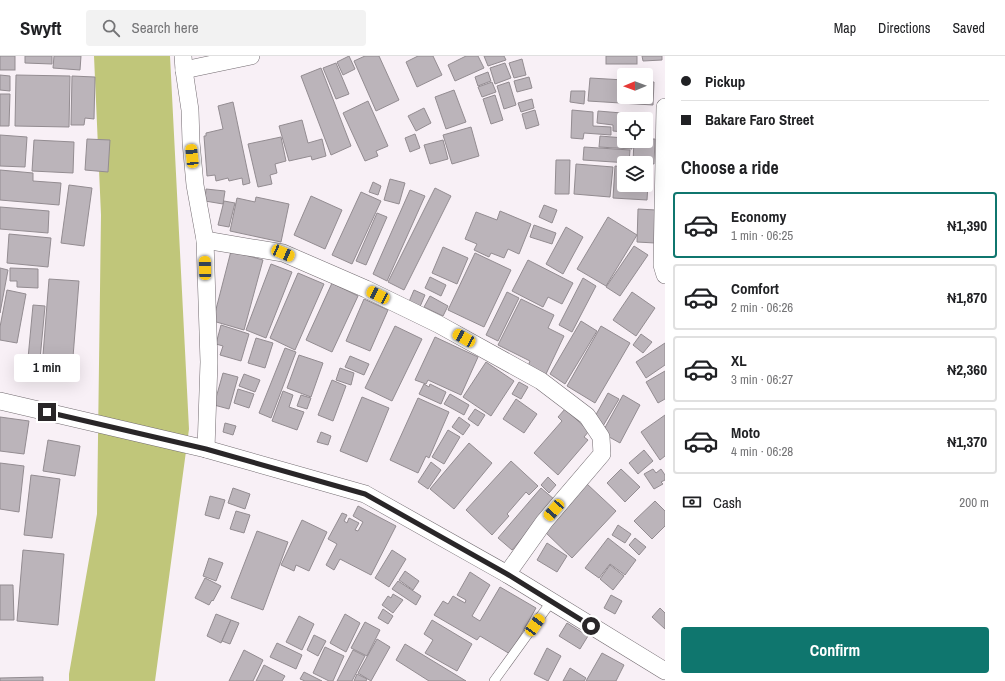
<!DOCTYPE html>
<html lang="en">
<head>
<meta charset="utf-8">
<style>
	body { margin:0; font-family:"Archivo Narrow",sans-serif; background:#f2f2f2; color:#202124; height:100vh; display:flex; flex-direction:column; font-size:15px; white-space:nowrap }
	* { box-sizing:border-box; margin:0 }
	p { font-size:13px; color:#757577 }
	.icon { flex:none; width:22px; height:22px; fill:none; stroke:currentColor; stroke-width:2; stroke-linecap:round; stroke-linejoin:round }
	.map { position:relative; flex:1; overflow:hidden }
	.side { display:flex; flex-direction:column; background:#fff; width:340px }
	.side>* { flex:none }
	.guide { display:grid; align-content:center; height:88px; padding:0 16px; background:#fff }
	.needle { width:26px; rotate:269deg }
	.buttons { position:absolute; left:617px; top:12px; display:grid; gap:8px }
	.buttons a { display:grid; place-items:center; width:36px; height:36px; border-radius:4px; background:#fff; box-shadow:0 4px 16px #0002; font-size:20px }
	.end { position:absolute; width:18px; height:18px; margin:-9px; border:5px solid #292628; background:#fff; box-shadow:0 0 0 2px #fff }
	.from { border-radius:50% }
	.bubble { position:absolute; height:28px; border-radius:4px; background:#fff; box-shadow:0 4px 16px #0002; font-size:13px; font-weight:800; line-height:28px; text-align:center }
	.car { position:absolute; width:12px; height:24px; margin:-12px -6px; border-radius:5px; box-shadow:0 0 3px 1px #0007; background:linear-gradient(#f5c518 24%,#345 0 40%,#f5c518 0 76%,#345 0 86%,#f5c518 0) }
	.guide b { display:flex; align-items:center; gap:14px; height:38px; font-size:15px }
	.guide b+b { border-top:1px solid #e0e0e0 }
	.guide i { width:10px; height:10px; background:#202124 }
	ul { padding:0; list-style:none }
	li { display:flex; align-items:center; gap:12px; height:66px; margin:0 8px 6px; padding:0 8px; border:2px solid #e0e0e0; border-radius:4px }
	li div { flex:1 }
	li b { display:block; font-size:15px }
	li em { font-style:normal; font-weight:800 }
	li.on { border-color:#0f766e }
	li>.icon { width:36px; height:36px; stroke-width:1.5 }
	h2 { padding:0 16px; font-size:18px; line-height:48px }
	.pay { display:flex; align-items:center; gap:10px; height:44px; padding:0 16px; font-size:15px }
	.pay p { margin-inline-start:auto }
	.button { display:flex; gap:8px; margin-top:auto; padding:8px 16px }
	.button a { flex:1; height:46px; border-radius:4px; background:#0f766e; color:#fff; font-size:16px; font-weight:800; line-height:46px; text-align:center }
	header { display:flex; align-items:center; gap:24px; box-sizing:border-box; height:56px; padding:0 20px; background:#fff; border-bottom:1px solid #e0e0e0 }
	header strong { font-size:19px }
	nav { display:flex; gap:22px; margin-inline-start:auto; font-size:14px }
	.search { width:280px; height:36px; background:#f2f2f2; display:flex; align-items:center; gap:10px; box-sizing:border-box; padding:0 14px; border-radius:4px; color:#757577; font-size:15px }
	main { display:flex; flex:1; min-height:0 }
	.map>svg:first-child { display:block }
	.water { fill:#c0c67a }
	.building { fill:#bbb4ba; stroke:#938c91 }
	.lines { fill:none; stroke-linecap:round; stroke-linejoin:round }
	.service-casing { stroke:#726b70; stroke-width:10 }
	.minor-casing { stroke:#726b70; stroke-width:18 }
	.service { stroke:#fff; stroke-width:9 }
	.minor { stroke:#fff; stroke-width:17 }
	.route { stroke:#292628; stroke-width:5 }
</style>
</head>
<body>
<header>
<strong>Swyft</strong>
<div class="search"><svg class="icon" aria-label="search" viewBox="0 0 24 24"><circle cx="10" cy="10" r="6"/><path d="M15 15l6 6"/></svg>Search here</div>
<nav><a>Map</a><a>Directions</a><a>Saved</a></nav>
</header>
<main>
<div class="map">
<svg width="665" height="625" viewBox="0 0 665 625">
	<rect width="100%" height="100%" fill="#f8f0f6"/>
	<!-- water -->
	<path class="water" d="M94,0h76l19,373 -34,252h-86v-7l28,-160 4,-299z"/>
	<!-- building -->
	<g class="building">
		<rect x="0" y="0" width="15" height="14"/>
		<path d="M25,0h27v8l-27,-1z"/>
		<path d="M54,0h27l-1,14 -27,-2z"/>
		<path d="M349,0l6,13 -12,6 -6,-13z"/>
		<path d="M365,0h14l20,44 -23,11 -22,-50z"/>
		<path d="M418,0h15l9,19 -25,12 -11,-25z"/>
		<path d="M466,0h12l6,12 -29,13 -7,-16z"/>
		<path d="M484,0h20l2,4 -18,6z"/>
		<rect x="606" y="0" width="31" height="8"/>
		<path d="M642,0h20v4l-19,1z"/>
		<path d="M522,3l4,16 -12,3 -5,-15z"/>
		<path d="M336,7l13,31 -13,5 -13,-31z"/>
		<path d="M505,7l6,15 -16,6 -5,-16z"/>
		<path d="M321,12l30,78 -20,9 -30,-79z"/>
		<path d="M488,16l3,9 -13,5 -3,-9z"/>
		<path d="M0,19l10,1v15l-10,-1z"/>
		<path d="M16,19l54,1 -1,51 -54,-1z"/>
		<path d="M72,20l23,1 -1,42 -9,-1 -1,7h-13z"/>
		<path d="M529,21l3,11 -15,4 -3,-11z"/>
		<path d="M590,22l34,2v17h22v-15h8l-1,23 -65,-4z"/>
		<path d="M492,26l4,10 -14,5 -4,-10z"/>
		<path d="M509,26l7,23 -12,4 -7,-23z"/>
		<path d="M454,34l12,32 -20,7 -11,-32z"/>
		<path d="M571,35h14l-1,13 -14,-2z"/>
		<path d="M0,38h10l-1,32h-9z"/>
		<path d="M495,39l8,25 -12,4 -8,-25z"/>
		<path d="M532,43l2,9 -13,4 -3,-9z"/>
		<path d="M368,45l20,45 -12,5 2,5 -13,5 -22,-48z"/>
		<path d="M233,46l17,81 -7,2 -1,-7 -13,3 -1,-3 -12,3 -1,-6 -8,1 -3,-40h2v-3l17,-4 -5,-23z"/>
		<path d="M424,52l7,15 -15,8 -8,-15z"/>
		<path d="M535,54l4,15 -13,4 -4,-15z"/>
		<path d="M572,54l21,2v14l18,1v8l-27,-2 -1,6 -12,-1z"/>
		<path d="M598,55l47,4 -1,4h-20v13l-11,-1v-6l-16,-2z"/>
		<path d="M302,64l6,23 14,-4 4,17 -14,4 -1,-4 -22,5 -10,-35z"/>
		<path d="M471,71l8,29 -27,8 -9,-29z"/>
		<path d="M415,78l5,14 -10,4 -5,-14z"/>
		<path d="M0,79l27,2 -2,30 -25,-1z"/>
		<path d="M600,80l24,2v3h8v8l-33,-2z"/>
		<path d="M281,81l5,24 -11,3 2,9 -7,2 2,9 -14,3 -10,-43z"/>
		<path d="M87,83l23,1 -2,32 -23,-2z"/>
		<path d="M646,83h9l-1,25 -21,-2 1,-21h12z"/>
		<path d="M34,84l40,2 -1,31 -41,-2z"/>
		<path d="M443,84l5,19 -18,5 -6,-19z"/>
		<path d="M584,91l46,3 -1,13 -46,-3z"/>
		<path d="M556,104h14l-1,34h-14z"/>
		<path d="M576,108l37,3 -3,30 -36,-3z"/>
		<path d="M615,110l9,1v18h22v-17h3l-2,32 -34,-2z"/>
		<path d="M0,114l33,3v8l28,2 -2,22 -59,-5z"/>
		<path d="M390,123l15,4 -6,21 -15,-4z"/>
		<path d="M373,126l8,4 -3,9 -9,-3z"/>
		<path d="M69,129l23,3 -8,58 -23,-3z"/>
		<path d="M435,132l16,8 -47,94 -16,-8z"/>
		<path d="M206,133l19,2 -2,13 -18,-3z"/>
		<path d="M410,134l15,6 -38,85 -14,-7z"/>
		<path d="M361,136l20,9 -29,63 -20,-9z"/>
		<path d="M311,140l31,14 -17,39 -31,-14z"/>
		<path d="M256,141l33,7 -8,38 -51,-11 7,-33 18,4z"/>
		<path d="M224,145l11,2 -6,24 -11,-2z"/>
		<path d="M544,149l13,5 -5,13 -13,-6z"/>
		<path d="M0,151l49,4 -1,22 -48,-4z"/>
		<path d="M638,153l18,1 -1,33 -18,-1z"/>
		<path d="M500,155l31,13 -12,30 -11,-5 -4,9 -13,-5 -2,4 -15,-7 3,-6 -12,-5 11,-27 21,8z"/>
		<path d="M377,157l10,4 -21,48 -10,-4z"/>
		<path d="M608,161l29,18 -31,51 -29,-17z"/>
		<path d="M534,169l22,8 -4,11 -22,-7z"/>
		<path d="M566,171l17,10 -20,37 -17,-10z"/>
		<path d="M9,178l42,4 -3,29 -41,-4z"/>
		<path d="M634,190l14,9 -28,41 -14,-9z"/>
		<path d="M443,191l25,11 -11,26 -25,-11z"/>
		<path d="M231,195l32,9 -19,70 -31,-9z"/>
		<path d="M475,197l36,17 -27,57 -36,-17z"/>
		<path d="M528,204l45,23 -11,21 -14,-7 -5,10 -31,-16z"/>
		<path d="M271,208l21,8 -26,66 -20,-8z"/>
		<path d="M0,212l8,2 -8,43z"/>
		<path d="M10,212l28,1v19l-21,-1v-6h-7z"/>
		<path d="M298,217l26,11 -29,66 -25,-12z"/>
		<path d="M430,221l16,8 -5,11 -16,-8z"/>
		<path d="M583,222l13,8 -24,46 -13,-7z"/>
		<path d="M49,223l30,2 -6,76 -30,-2z"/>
		<path d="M332,227l26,13 -26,56 -26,-12z"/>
		<path d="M7,234l19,4 -9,49 -17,-3v-13z"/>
		<path d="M414,234l11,5 -6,14 -11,-5z"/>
		<path d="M507,236l12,6 -21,43 -12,-6z"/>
		<path d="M632,236l23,16 -19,28 -23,-16z"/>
		<path d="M430,240l18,10 -5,10 -19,-9z"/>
		<path d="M364,243l24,11 -18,41 -24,-10z"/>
		<path d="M521,243l33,16 -6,13 16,8 -18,38 -18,-8 2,-5 -32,-16z"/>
		<path d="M33,249l12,1 -6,64 -12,-1z"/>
		<path d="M581,265l16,10 -32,53 -15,-10z"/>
		<path d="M221,269l28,9 -8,27 -21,-6 3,-9 -7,-2z"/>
		<path d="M395,270l27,13 -30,62 -27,-13z"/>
		<path d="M601,270l29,17 -35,60 -28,-17z"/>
		<path d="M641,278l11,8 -9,11 -10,-8z"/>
		<path d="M435,281l43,20 -17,38 -33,-15 -2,4 -11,-4z"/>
		<path d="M256,282l17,5 -8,25 -17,-5z"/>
		<path d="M665,287v22l-19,13 -10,-16z"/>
		<path d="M285,292l11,4 -25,66 -12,-5z"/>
		<path d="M299,299l24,8 -12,34 -24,-9z"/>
		<path d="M350,300l19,8 -5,11 -19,-8z"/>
		<path d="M486,306l28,19 -23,35 -28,-19z"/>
		<path d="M340,312l14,5 -3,12 -15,-5z"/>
		<path d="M665,315v28l-7,4 -12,-21z"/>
		<path d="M223,317l15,4 -9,32 -15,-4z"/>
		<path d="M244,318l16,6 -5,12 -16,-6z"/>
		<path d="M332,324l14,6 -13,35 -15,-6z"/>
		<path d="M519,326l9,5 -7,12 -9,-5z"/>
		<path d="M424,328l5,3 1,-3 16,8 -5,12 -22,-10z"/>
		<path d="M238,333l16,5 -5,14 -15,-5z"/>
		<path d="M283,335l10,4 -4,12 15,5 -7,18 -25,-9z"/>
		<path d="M608,337l11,6 -16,27 -10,-6z"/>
		<path d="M450,338l19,11 -5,10 -20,-11z"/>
		<path d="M301,339l10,3 -4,11 -10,-3z"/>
		<path d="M623,339l17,10 -20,38 -18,-10z"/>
		<path d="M362,341l27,11 -22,54 -27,-11z"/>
		<path d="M418,342l31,14 -20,46 -3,-2 -8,17 -28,-13z"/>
		<path d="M516,343l21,15 -13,19 -21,-14z"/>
		<path d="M475,353l10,6 -7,11 -10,-7z"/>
		<path d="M565,353l24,22 -5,6 4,3 -30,35 -24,-22 28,-32 -4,-4z"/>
		<path d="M665,359v41l-5,4 -19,-28z"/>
		<path d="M0,361l29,4 -5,33 -24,-3z"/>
		<path d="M459,361l11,8 -7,10 -11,-8z"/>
		<path d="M225,367l11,3 -3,9 -10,-3z"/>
		<path d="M448,374l12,7 -16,27 -12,-7z"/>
		<path d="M321,376l10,4 -3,9 -11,-3z"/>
		<path d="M48,384l32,6 -5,30 -32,-5z"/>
		<path d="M469,387l23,20 -38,46 -24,-20z"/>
		<path d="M644,394l9,11 -15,13 -9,-11z"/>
		<path d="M511,405l27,25 -9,9 -3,-3 -19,22 2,2 -17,19 -26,-25z"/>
		<path d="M431,406l10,8 -13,19 -10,-7z"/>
		<path d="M0,407l24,3 -5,46 -19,-3z"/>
		<path d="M621,413l19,18 -15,15 -18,-19z"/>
		<path d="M653,413l3,4 5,-4 4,6v5l-4,2 2,2 -9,5 -10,-15z"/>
		<path d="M31,419l29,4 -8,59 -28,-3z"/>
		<path d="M548,421l8,8 -7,8 -8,-8z"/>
		<path d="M587,428l29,27 -44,47 -28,-27z"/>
		<path d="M233,432l17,6 -5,15 -17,-6z"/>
		<path d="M541,432l14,12 -43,50 -14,-12z"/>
		<path d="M210,440l15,4 -6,19 -14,-4z"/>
		<path d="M655,445l10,10v15l-13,13 -18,-18z"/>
		<path d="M358,450l38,20 -25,49 -31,-16 -6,11 -8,-5 11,-21 -9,-5 14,-26 5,2 -3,6 3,2 2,-5 10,5 -4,7 3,1 5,-9 -10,-6z"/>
		<path d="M236,455l14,4 -6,18 -14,-4z"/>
		<path d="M302,464l25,12 -18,39 -13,-6 -2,6 -13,-6z"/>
		<path d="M618,469l13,9 -6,9 -13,-8z"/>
		<path d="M257,475l31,11 -25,68 -32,-12z"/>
		<path d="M608,482l28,22 -11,15 -15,-11 -11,14 -14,-10z"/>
		<path d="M635,482l11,9 -7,8 -10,-10z"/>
		<path d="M547,487l20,13 -10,16 -20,-12z"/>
		<path d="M23,494l41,4 -6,71 -41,-4z"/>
		<path d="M392,494l14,9 -17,28 -14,-9z"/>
		<path d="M209,502l14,5 -7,18 -13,-5z"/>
		<path d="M610,509l14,11 -11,14 -13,-11z"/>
		<path d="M405,515l14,10 -6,9 -14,-10z"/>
		<path d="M470,516l20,13 -18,31 8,5 20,-34 36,21 -26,46 -30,-18 -3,4 -43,-25 9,-14 5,3 5,-8 12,7 1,-3 -9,-5z"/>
		<path d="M205,522l16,8 -8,15 -1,-1 -3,5 -14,-7z"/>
		<path d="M398,525l23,15 -5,9 -24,-16z"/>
		<path d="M0,529h13l1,35h-14z"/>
		<path d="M393,538l10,6 -10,13 -11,-8 6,-9 3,2z"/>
		<path d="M611,539l11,6 -7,13 -11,-6z"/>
		<path d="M660,552l5,5v16l-13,-12z"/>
		<path d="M383,553l10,7 -5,8 -10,-6z"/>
		<path d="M216,558l15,6 -10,23 -14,-7z"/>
		<path d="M345,558l15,9 -14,29 -16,-9z"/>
		<path d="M299,560l15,8 -12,26 -16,-8z"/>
		<path d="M231,564l8,3 -9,21 -8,-3z"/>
		<path d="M432,564l40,24 -15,27 -32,-18 8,-13 -9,-6z"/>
		<path d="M365,566l15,8 -13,26 -16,-8z"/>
		<path d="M567,567l21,13 -8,13 -21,-13z"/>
		<path d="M314,579l12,6 -8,15 -11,-6z"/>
		<path d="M377,583l13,8 -19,34 -13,-8z"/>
		<path d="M277,587l25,12 -6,14 -26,-12z"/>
		<path d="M405,588l61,37h-37l-33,-21z"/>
		<path d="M325,591l19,9 -11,25h-4l-16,-8z"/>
		<path d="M547,592l14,8 -13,25 -14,-7z"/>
		<path d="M244,594l19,10 -10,21h-24z"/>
		<path d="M353,594l12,6 -13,25h-15z"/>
		<path d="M602,597l22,12 -8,16h-30z"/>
		<path d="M264,609l21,11 -3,5h-26z"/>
		<path d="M570,612l16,10 -2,3h-21z"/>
		<path d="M304,616l18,9h-17l-5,-2z"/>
		<path d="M357,618l10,5 -1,2h-12z"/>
		<path d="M43,621v4h-43v-3z"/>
	</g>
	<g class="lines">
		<!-- service casing -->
		<g class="service-casing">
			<path id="service" d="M494,625l57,-79"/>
		</g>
		<!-- minor casing -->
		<g class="minor-casing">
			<g id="minor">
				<path d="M183,0l1,14 6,40 1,32 4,43 10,55 4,122 -3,87"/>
				<path d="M184,14l67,-14"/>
				<path d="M665,51l-3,158 3,10"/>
				<path d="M205,184l78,13 83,36 72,35 103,57 46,35 14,21 1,17 -58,68 -37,52"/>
				<path d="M0,345l206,48 159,45 142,80 158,97"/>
			</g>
		</g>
		<!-- service -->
		<use href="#service" class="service"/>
		<!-- minor -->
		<use href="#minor" class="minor"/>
	</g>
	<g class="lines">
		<!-- route -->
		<path class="route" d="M47,356l159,37 159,45 142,80 84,52"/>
	</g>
</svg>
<div class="buttons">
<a><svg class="needle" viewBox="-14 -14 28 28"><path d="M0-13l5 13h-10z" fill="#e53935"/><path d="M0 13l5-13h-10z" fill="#757577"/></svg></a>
<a><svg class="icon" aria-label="locate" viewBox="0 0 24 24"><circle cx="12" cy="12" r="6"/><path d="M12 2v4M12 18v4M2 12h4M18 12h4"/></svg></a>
<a><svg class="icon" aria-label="layers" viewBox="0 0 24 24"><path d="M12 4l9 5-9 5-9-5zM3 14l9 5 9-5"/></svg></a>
</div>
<i class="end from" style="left:591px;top:570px"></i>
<i class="end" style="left:47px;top:356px"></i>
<div class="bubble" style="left:14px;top:298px;width:66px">1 min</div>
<i class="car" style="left:192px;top:100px;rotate:354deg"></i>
<i class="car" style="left:283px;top:197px;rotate:113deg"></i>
<i class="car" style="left:205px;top:212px;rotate:359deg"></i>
<i class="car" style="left:378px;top:239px;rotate:296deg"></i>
<i class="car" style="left:464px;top:282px;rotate:299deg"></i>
<i class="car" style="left:554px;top:454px;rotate:221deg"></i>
<i class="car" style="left:535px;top:569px;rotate:36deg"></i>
</div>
<section class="side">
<div class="guide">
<b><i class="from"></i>Pickup</b>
<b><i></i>Bakare Faro Street</b>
</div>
<h2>Choose a ride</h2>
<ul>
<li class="on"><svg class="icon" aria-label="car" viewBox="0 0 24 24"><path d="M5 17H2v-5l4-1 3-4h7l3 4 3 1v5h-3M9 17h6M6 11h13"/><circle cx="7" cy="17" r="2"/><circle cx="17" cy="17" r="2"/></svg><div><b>Economy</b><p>1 min · 06:25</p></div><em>₦1,390</em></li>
<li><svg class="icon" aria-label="car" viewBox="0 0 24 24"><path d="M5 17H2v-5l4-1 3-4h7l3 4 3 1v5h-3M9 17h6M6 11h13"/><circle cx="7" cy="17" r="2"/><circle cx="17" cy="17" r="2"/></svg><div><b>Comfort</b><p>2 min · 06:26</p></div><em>₦1,870</em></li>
<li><svg class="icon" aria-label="car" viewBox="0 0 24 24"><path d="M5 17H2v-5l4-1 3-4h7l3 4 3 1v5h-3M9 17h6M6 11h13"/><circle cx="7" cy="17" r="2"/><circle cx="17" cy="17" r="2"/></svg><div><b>XL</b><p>3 min · 06:27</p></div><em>₦2,360</em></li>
<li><svg class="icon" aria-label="car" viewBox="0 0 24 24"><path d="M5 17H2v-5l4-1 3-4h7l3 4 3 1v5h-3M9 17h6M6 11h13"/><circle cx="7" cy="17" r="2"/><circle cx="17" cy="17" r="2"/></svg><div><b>Moto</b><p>4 min · 06:28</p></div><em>₦1,370</em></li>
</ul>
<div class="pay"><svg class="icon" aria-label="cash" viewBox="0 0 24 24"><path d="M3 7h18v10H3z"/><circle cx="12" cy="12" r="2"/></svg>Cash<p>200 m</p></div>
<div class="button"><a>Confirm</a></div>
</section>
</main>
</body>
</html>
